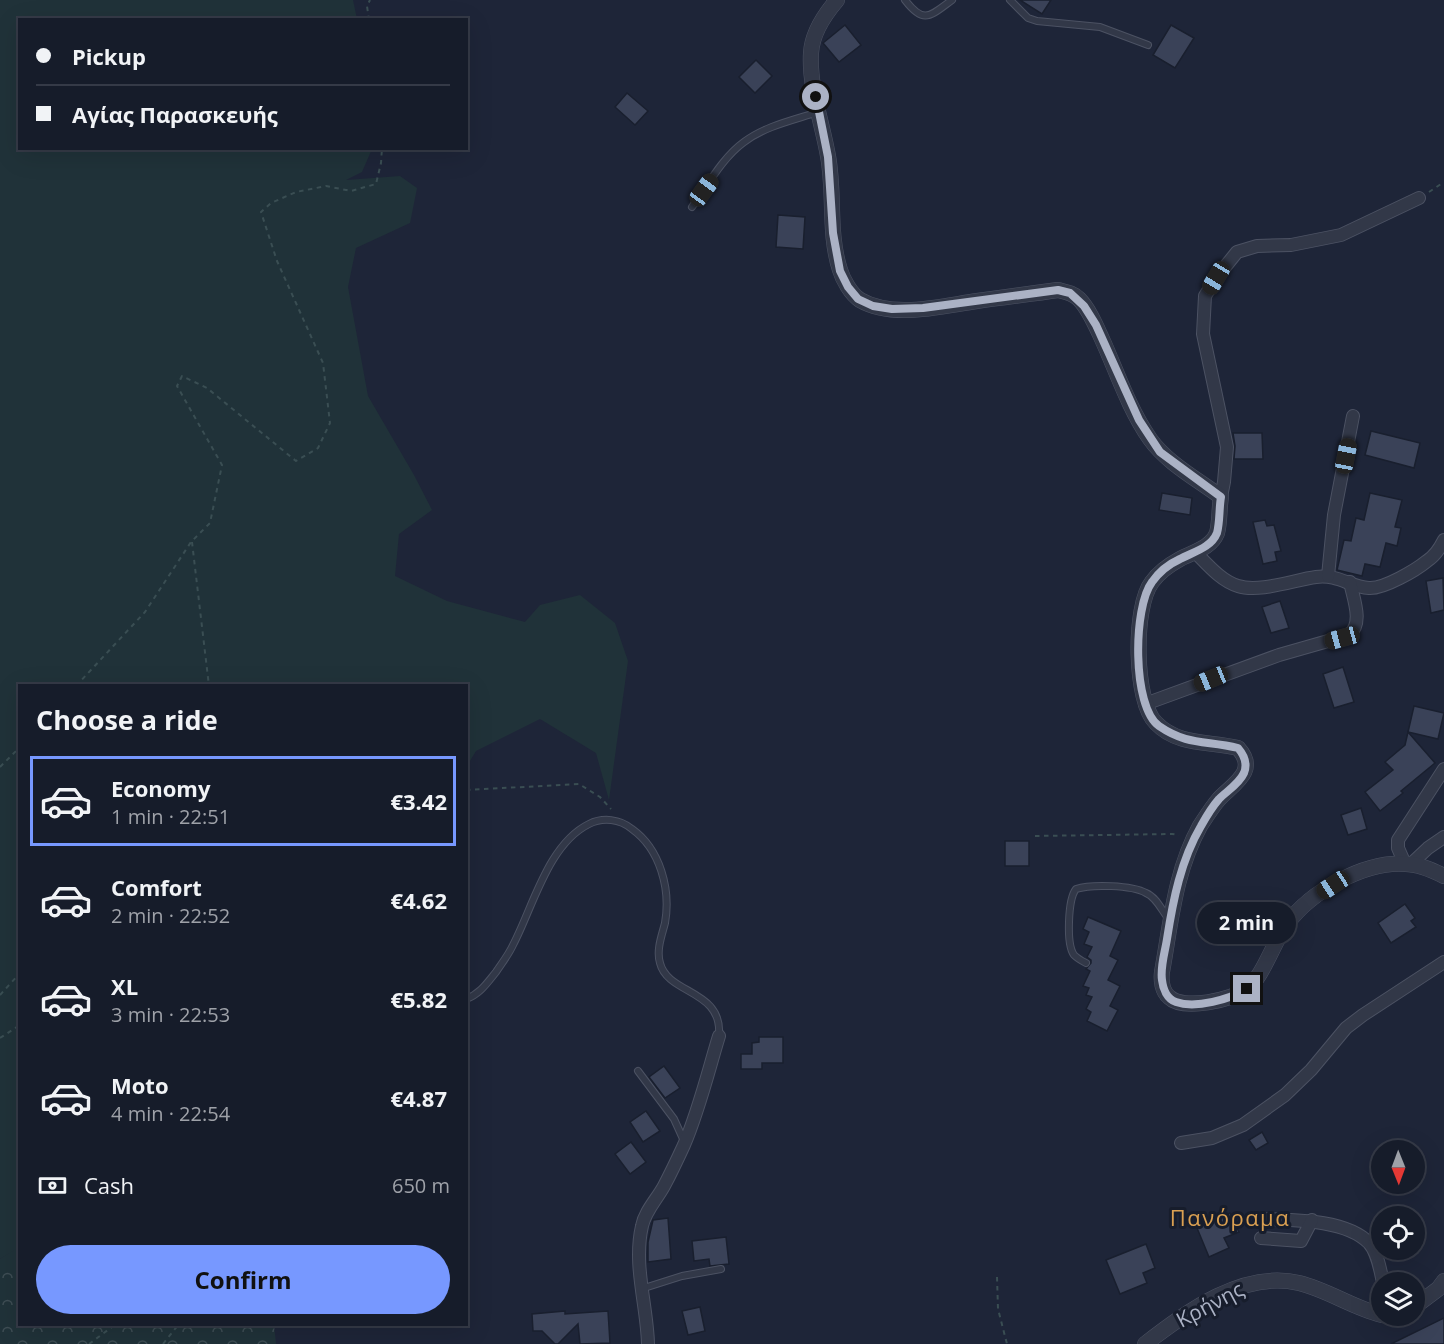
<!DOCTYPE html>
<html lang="en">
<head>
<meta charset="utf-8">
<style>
	body { margin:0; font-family:"Open Sans",sans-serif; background:#1f2532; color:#f1f3f6; height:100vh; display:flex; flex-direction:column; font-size:22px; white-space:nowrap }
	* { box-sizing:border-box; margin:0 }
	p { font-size:20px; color:#9ea1a8 }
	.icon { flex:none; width:33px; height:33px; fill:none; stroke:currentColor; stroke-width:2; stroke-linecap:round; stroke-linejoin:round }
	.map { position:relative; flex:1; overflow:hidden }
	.drawer { position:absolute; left:18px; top:684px; width:450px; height:642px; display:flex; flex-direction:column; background:#161c2a; border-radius:0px; box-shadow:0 6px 24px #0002,0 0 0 2px #353a47 }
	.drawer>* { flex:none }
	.banner { position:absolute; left:18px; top:18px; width:450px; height:132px; border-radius:0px; box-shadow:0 6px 24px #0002,0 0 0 2px #353a47; display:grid; align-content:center; height:132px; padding:0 18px; background:#161c2a }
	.needle { width:39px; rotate:179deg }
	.fabs { position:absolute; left:1371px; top:1140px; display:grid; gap:12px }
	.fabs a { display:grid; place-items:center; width:54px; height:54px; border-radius:50%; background:#161c2a; box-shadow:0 6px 24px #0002,0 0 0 2px #353a47; font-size:30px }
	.end { position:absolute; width:27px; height:27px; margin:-14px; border:8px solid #abb2c5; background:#111; box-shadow:0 0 0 3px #111 }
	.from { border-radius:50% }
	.bubble { position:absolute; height:42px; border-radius:21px; background:#161c2a; box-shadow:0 6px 24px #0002,0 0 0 2px #353a47; font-size:20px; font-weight:700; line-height:42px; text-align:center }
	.car { position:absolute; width:18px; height:36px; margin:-18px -9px; border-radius:8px; box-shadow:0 0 4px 2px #0007; background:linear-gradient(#222 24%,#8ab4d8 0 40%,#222 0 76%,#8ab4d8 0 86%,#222 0) }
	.banner b { display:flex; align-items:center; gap:21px; height:57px; font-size:22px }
	.banner b+b { border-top:2px solid #353a47 }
	.banner i { width:15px; height:15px; background:#f1f3f6 }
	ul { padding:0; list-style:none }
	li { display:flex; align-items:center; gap:18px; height:90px; margin:0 12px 9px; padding:0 6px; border:3px solid transparent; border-radius:0px }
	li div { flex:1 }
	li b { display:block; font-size:22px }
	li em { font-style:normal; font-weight:700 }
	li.current { border-color:#7798ff }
	li>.icon { width:54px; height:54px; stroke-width:1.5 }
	h2 { padding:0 18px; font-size:27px; line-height:72px }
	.pay { display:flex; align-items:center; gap:15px; height:66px; padding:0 18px; font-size:22px }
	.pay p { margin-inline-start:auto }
	.button { display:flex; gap:12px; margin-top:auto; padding:12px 18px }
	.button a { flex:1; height:69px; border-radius:36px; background:#7798ff; color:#111; font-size:24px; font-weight:700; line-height:69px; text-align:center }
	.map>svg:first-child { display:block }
	.grass { fill:#203239 }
	.forest { fill:url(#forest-crowns) }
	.building { fill:#3a4258; stroke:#191f2e; stroke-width:1.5 }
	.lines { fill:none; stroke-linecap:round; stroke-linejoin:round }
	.service-casing { stroke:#4c5263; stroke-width:8 }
	.minor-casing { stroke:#4c5263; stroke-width:14 }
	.tertiary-casing { stroke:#4c5263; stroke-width:16 }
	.path { stroke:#3a4e53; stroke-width:2; stroke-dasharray:4.5 4.5; stroke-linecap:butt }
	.service { stroke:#323848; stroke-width:6 }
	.minor { stroke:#323848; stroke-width:12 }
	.tertiary { stroke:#323848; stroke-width:15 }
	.route { stroke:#abb2c5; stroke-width:8 }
	.labels { text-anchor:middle; stroke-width:6; stroke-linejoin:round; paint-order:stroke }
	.street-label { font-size:21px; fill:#abb2c5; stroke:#171d2c }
	.neighbourhood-label { font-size:22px; letter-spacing:1.5px; fill:#daa052; stroke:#171d2c }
</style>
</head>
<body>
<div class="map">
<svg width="1444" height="1344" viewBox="0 0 1444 1344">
	<defs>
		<pattern id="forest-crowns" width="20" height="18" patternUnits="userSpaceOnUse" patternTransform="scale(1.5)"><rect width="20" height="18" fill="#203239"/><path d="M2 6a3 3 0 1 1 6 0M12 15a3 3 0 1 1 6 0" fill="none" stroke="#3e4d54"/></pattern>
	</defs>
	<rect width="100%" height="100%" fill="#1e2538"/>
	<!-- grass -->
	<path class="grass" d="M0,0h353l4,19 -337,1v128l352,1 -10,23 -16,8 54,-4 17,12 -7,35 -54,25 -8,39 20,109 46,79 18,35 -33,24 -4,42 52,25 78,21 15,-17 40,-10 35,28 13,38 -19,139 -13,-47 -56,-34 -64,32 -9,15 -1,-80h-446v561l-20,12z"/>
	<!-- forest -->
	<path class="forest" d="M19,1247l1,77 254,1 2,19h-276v-85z"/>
	<!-- building -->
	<g class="building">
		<path d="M1020,0h31l-9,14z"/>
		<path d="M845,25l16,20 -22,17 -16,-19z"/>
		<path d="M1171,25l23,13 -19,30 -22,-13z"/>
		<path d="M756,60l16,16 -17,17 -16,-16z"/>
		<path d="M627,93l21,18 -13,14 -20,-18z"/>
		<path d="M778,215l27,2 -2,32 -27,-2z"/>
		<path d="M1371,431l49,12 -6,25 -49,-13z"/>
		<path d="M1233,433h29l1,26h-29l1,-13z"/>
		<path d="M1162,493l30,5 -2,17 -31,-5z"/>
		<path d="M1370,493l32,7 -7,27 6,1 -4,18 -11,-3 -6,24 -15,-3 -3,12 -25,-6 7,-30 7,1 5,-23 8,2z"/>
		<path d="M1265,520l2,6 7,-1 7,26 -6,1 2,9 -14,3 -10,-42z"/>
		<path d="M1443,578l1,32 -13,3 -5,-32z"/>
		<path d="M1280,601l9,27 -18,5 -9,-26z"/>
		<path d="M1343,667l11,35 -20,6 -11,-34z"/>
		<path d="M1414,706l30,7 -6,26 -30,-7z"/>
		<path d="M1408,732l27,31 -34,28 2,2 -23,18 -15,-19 28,-22 -8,-8 20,-17z"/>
		<path d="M1361,808l6,21 -19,6 -7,-20z"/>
		<rect x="1005" y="841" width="24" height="25"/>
		<path d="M1405,904l10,14 -4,3 5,6 -25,16 -13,-20z"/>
		<path d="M1088,917l33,14 -11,25 8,4 -10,20 12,6 -10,20 8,4 -11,21 -20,-10 4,-9 -5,-3 6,-12 -6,-2 3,-7 -6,-2 7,-15 -4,-2 5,-6v-3l-4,-3 5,-10 -8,-3 5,-12 -6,-3z"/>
		<path d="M759,1037h24v26h-21v6h-21v-15h11v-11l7,-1z"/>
		<path d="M664,1066l16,22 -15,10 -16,-21z"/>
		<path d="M646,1111l14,20 -17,11 -13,-20z"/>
		<path d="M1262,1132l6,11 -12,7 -7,-10z"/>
		<path d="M631,1142l15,20 -16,12 -15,-20z"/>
		<path d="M1230,1213l9,19 -15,6 5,10 -20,9 -12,-29z"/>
		<path d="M668,1218l3,41 -23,3v-20l5,-22z"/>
		<path d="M726,1237l3,27 -19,2 -1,-7 -15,2 -2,-20z"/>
		<path d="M1146,1244l9,24 -12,5 4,10 -27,11 -14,-34z"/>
		<path d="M700,1307l5,24 -17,4 -6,-24z"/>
		<path d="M565,1311v3l43,-3 2,32 -30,1 -2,-20 -20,20h-3l-13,-13h-9l-1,-17z"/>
		<path d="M1444,1318v26h-53z"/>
	</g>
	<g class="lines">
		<!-- service casing -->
		<g class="service-casing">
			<g id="service">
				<path d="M905,0c19,25 25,16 47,0"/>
				<path d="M1010,0l18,18 9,3 63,6 48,18"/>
				<path d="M692,207c16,-22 30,-49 52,-65 21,-16 50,-22 74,-30"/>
				<path d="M1086,963c-4,-2 -9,-5 -12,-8 -8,-11 -6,-56 2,-66 15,-5 56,-4 70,4 10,4 15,16 22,25"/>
				<path d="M466,999c14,-5 21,-16 30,-27 6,-9 13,-18 17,-27 20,-38 35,-101 76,-121 14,-7 31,-5 43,5 28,20 39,60 33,94 -3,12 -9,27 -5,40 8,32 63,26 59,73"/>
				<path d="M638,1071l36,48 10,22"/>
				<path d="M641,1289l41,-13 39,-7"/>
			</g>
		</g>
		<!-- minor casing -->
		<g class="minor-casing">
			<g id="minor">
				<path d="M1221,497l3,-15 3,-35 -24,-113 2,-38 11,-18 21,-26 20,-6 34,-1 50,-10 78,-37"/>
				<path d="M1195,552c12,12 26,29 43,34 21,7 56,-6 78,-9 22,-3 34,10 53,11 15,1 47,-18 58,-27 8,-5 13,-13 17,-21"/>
				<path d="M1328,576l6,-61 19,-99"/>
				<path d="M1145,704l134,-49 70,-20c15,-12 4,-37 1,-53"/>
				<path d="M1405,864l-7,-16v-8l46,-71"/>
				<path d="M1411,864l17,-16 16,-11"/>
				<path d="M1181,1143l31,-5 31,-13 42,-30 26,-25 35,-42 17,-13 81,-53"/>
				<path d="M1261,1219c31,1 85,0 108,24 9,10 11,27 14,39"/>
				<path d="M1261,1238l40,3 11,-21"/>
				<path d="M648,1344c-1,-39 -15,-79 -6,-118 3,-15 15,-27 22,-40 7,-13 14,-28 20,-41 15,-35 24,-73 35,-109"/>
			</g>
		</g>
		<!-- tertiary casing -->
		<g class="tertiary-casing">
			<g id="tertiary">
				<path d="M837,0c-12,14 -25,34 -26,53 -2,34 11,69 17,103 7,38 0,77 12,114 3,10 11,24 20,30 33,19 81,6 117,1 27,-4 54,-7 81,-11 8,2 15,3 21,9 10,10 17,27 23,40 15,33 27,70 48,100 17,24 47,40 71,58 -2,11 -1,25 -4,36 -6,15 -24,19 -37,26 -11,6 -21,13 -28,23 -19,24 -18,120 4,141 22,23 54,18 82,25 21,23 -5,36 -19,51 -7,8 -13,18 -19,27 -25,45 -29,96 -38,146 -1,8 0,19 7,25 14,14 63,3 78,-8 16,-12 27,-48 40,-65 24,-33 78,-63 118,-60 14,0 27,6 39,12"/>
				<path d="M1414,1307l24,-18 6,-8"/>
				<path d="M1145,1344c43,-33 98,-74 154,-61 29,7 54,25 83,32"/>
			</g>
		</g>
		<!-- path -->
		<g class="path">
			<path d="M369,20l-2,-14 3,-6"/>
			<path d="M1429,192l15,-10"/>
			<path d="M192,542l17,144"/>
			<path d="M76,686l69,-74 46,-70 19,-19 12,-58 -45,-79 5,-10 25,12 89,73 22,-13 12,-25 -7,-60 -46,-102 -16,-49 10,-9 25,-11 30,-6 25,5 25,-7 5,-21 1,-15"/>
			<path d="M0,767l20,-20"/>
			<path d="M466,790l113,-6 21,13 11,12"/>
			<path d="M1035,836l137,-2 7,1"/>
			<path d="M0,995l20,-22"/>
			<path d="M0,1038l20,-13"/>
			<path d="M997,1277l1,32 9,35"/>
			<path d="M89,1344l27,-20"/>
			<path d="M163,1344l16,-20"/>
		</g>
		<!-- service -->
		<use href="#service" class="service"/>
		<!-- minor -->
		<use href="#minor" class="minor"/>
		<!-- tertiary -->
		<use href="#tertiary" class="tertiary"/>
	</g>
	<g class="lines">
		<!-- route -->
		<path class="route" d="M816,97l12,60 5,76 7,38 8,16 10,12 15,7 19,3 31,-1 135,-18 12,3 14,13 12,19 43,95 21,32 61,45c-2,11 -1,25 -4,36 -6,15 -24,19 -37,26 -11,5 -21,13 -28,23 -19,25 -20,125 7,144 29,20 48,14 79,22 6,7 10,15 6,25 -5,11 -17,18 -25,26 -7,8 -13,18 -18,27 -20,34 -28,74 -34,113 -2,13 -7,28 -5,41 1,9 5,19 14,22 20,7 54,-3 71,-13"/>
	</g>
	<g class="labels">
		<!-- street labels -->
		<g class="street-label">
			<text transform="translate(1210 1305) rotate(-28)" y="7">Κρήνης</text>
		</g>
		<!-- neighbourhood labels -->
		<g class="neighbourhood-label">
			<text x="1230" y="1226">Πανόραμα</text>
		</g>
	</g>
</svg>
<div class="fabs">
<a><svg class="needle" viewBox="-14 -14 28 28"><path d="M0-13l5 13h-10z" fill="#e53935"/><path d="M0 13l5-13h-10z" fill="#9ea1a8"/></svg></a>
<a><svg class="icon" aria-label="locate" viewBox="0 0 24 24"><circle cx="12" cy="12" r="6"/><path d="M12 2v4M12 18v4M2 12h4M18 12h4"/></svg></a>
<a><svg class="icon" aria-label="layers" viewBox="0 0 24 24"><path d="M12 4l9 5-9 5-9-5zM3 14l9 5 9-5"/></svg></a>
</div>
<i class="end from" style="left:816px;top:97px"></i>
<i class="end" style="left:1247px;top:989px"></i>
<div class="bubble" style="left:1197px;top:902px;width:99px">2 min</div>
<i class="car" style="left:704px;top:190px;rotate:36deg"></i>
<i class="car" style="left:1216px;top:278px;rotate:211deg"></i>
<i class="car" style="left:1346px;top:456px;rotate:11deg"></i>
<i class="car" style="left:1342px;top:638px;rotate:255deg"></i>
<i class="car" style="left:1211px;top:679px;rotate:248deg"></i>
<i class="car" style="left:1333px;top:885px;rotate:237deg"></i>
<div class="banner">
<b><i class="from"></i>Pickup</b>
<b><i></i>Αγίας Παρασκευής</b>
</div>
<section class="drawer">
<h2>Choose a ride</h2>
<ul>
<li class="current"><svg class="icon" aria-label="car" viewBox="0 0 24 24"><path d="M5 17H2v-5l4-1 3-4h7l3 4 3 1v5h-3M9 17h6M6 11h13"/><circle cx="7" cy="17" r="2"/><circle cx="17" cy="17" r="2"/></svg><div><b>Economy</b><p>1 min · 22:51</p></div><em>€3.42</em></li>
<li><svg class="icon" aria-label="car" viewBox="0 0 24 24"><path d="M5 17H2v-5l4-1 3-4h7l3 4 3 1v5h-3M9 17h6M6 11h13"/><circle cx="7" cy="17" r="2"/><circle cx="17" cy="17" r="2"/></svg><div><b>Comfort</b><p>2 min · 22:52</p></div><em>€4.62</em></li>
<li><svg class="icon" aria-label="car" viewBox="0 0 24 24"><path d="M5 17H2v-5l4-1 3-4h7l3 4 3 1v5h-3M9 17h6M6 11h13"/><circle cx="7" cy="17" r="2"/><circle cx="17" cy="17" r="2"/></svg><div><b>XL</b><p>3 min · 22:53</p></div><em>€5.82</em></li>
<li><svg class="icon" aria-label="car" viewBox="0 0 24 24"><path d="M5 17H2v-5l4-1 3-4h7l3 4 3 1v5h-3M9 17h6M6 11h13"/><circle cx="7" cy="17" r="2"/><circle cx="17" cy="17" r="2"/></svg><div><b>Moto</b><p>4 min · 22:54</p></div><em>€4.87</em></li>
</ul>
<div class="pay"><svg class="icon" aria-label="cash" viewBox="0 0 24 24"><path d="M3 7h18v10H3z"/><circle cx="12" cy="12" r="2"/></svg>Cash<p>650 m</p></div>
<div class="button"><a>Confirm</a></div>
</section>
</div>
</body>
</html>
